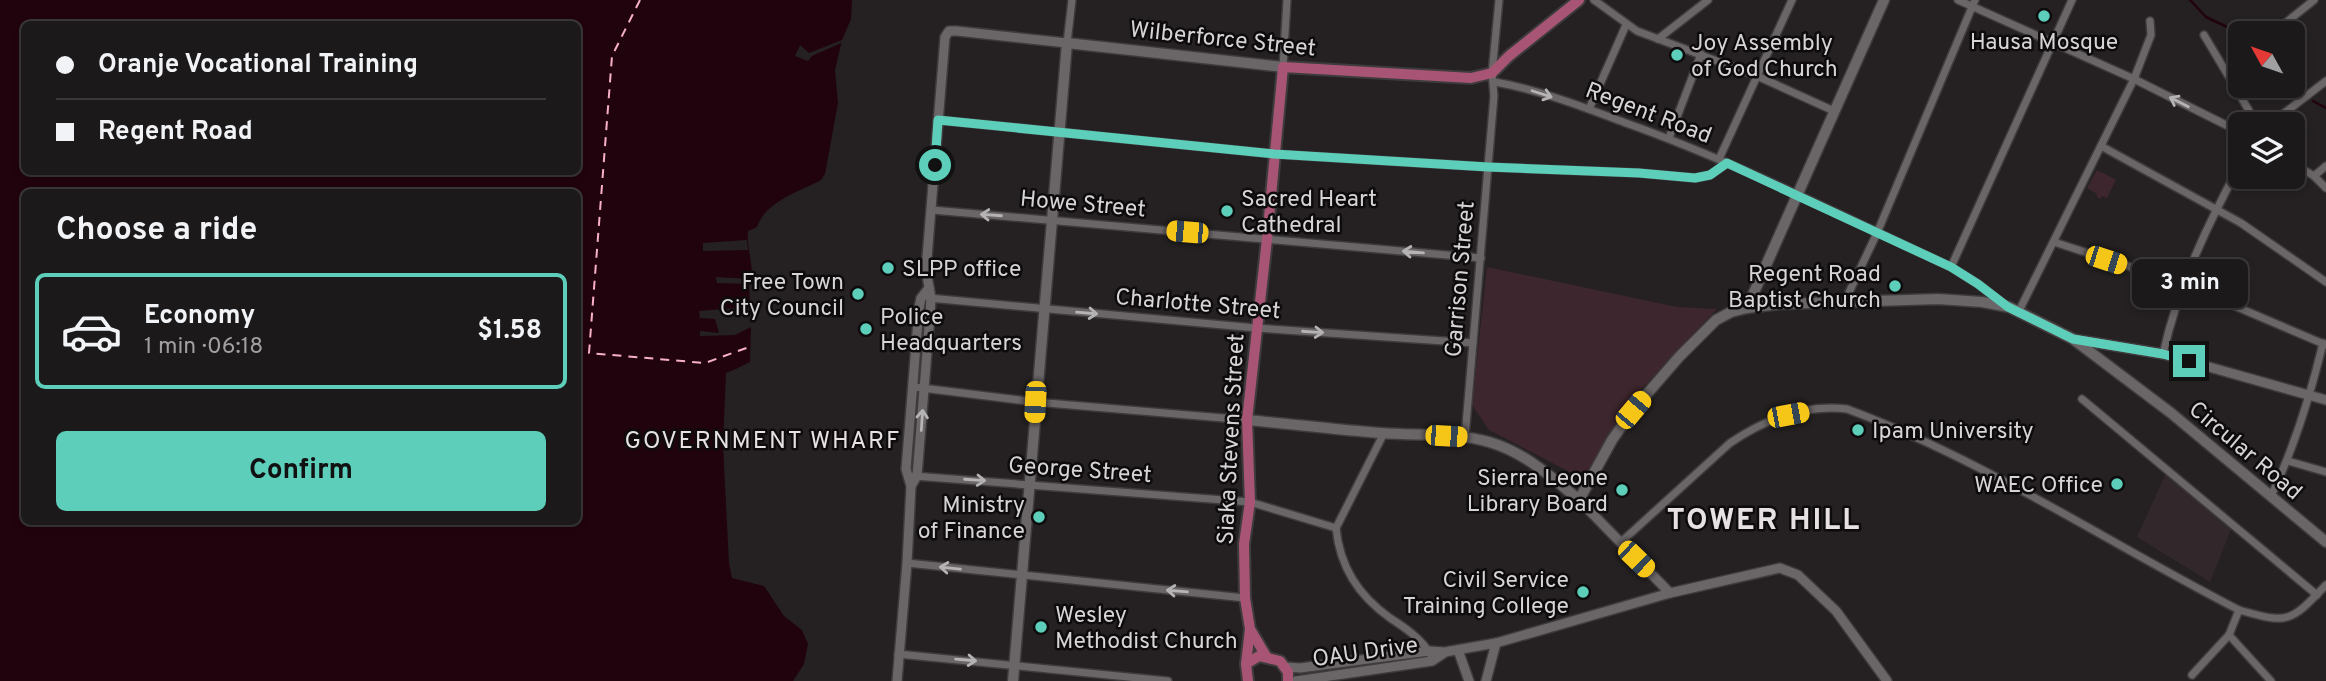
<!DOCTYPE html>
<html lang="en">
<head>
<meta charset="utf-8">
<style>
	body { margin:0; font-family:Overpass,sans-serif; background:#252223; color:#f1f3f6; height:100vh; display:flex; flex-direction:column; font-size:26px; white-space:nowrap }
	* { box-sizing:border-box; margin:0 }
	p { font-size:23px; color:#a0a0a2 }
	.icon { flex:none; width:38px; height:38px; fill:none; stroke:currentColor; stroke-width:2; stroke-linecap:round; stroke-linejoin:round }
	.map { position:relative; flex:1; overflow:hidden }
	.panel { position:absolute; left:21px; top:189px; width:560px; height:336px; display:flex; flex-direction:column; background:#1c191a; border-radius:10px; box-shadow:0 4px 10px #0003,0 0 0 2px #3a3839 }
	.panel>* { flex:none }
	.banner { position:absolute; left:21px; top:21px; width:560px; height:154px; border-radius:10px; box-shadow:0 4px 10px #0003,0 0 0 2px #3a3839; display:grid; align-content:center; height:154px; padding:0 35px; background:#1c191a }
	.needle { width:46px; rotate:310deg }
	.tools { position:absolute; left:2228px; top:21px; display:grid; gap:14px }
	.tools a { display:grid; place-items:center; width:77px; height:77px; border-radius:10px; background:#1c191a; box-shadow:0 4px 10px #0003,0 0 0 2px #3a3839; font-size:35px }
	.end { position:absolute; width:32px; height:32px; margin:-16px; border:9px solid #5cceba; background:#111; box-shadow:0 0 0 4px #111 }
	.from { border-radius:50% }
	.bubble { position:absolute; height:49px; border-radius:10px; background:#1c191a; box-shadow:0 4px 10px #0003,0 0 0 2px #3a3839; font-size:23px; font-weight:700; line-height:49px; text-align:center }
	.car { position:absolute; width:21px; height:42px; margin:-21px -10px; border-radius:9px; box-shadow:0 0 5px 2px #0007; background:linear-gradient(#f5c518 24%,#345 0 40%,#f5c518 0 76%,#345 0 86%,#f5c518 0) }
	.banner b { display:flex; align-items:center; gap:24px; height:66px; font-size:26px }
	.banner b+b { border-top:2px solid #3a3839 }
	.banner i { width:18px; height:18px; background:#f1f3f6 }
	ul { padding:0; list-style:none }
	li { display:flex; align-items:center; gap:21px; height:116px; margin:0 14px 10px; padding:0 21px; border:4px solid #3a3839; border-radius:10px }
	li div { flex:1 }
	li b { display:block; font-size:26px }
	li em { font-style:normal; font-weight:700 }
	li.on { border-color:#5cceba }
	li>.icon { width:63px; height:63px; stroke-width:1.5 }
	h2 { padding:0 35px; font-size:32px; line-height:84px }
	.primary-button { display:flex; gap:14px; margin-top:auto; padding:14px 35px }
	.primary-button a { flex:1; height:80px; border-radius:10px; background:#5cceba; color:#111; font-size:28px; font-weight:700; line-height:80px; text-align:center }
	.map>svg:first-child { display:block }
	.built { fill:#32272a }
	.green { fill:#3d262d }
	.water { fill:#21030e; fill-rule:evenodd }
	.pier { fill:#252122 }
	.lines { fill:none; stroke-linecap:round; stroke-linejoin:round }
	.stream { stroke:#21030e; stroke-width:2.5 }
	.ferry { stroke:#f7b0c5; stroke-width:2; stroke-dasharray:9 7; stroke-linecap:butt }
	.minor-casing { stroke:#3e3b3c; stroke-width:10 }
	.tertiary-casing { stroke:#3e3b3c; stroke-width:12 }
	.secondary-casing { stroke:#3e3b3c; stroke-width:13 }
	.primary-casing { stroke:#3e3b3c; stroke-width:14 }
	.minor { stroke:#6a6566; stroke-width:7 }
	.tertiary { stroke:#6a6566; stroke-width:9 }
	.secondary { stroke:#6a6566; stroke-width:10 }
	.primary { stroke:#a85575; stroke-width:10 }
	.oneway { stroke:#b6b3b4 }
	.route { stroke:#5cceba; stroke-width:9 }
	.poi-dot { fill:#5cceba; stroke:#0d0b0c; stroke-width:2.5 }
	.labels { text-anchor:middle; stroke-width:5; stroke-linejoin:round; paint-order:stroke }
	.street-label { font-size:23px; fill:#d7d4d5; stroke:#0d0b0c }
	.poi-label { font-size:23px; fill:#d7d4d5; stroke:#0d0b0c; text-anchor:start }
	.neighbourhood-label { font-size:24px; letter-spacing:2px; fill:#e7e1e3; stroke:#0d0b0c }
	.district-label { font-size:30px; font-weight:bold; letter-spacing:2px; fill:#e7e1e3; stroke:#0d0b0c }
</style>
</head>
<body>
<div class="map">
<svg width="2326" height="681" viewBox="0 0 2326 681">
	<rect width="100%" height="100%" fill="#252122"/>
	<!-- built -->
	<path class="built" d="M2168,469l66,53 -24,60 -73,-45z"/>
	<!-- green -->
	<g class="green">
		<path d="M2097,170l19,10 -9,18 -5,-2 -1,3 -4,-2v-3l-10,-6z"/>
		<path d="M1487,267l190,40 40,2 -86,91 -28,44 -16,37 -98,-51 -17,-25z"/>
	</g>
	<!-- water -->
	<path class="water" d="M0,0h852l-1,19 -9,21 -7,30 3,33 -13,71 -4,6c-22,12 -55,21 -64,47l-9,4c-2,16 6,33 3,48l-35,-2 1,6 32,1 1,23 -51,4 1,7 15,1 4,14 -19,-2v5l35,-1 16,-8 -1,35c-9,4 -15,8 -24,11l-3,72 6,118 3,15 32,8 20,30 18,14 6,14 -4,20 -11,17h-793zM24,24h554v148h-554zM24,192h554v330h-554z"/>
	<!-- pier -->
	<g class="pier">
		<path d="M842,40l-1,3 -29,13 -4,5 -13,-5 5,-11 9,8z"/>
		<path d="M747,240l1,10 -45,1v-8z"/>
	</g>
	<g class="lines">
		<!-- stream -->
		<g class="stream">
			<path d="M2190,0l16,17 34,16"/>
			<path d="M2292,71l12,14"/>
			<path d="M2313,101l13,7"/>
		</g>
		<!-- ferry -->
		<path class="ferry" d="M640,0l-28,56 -23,297 116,10 44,-16"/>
		<!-- minor casing -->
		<g class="minor-casing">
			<g id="minor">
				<path d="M1594,0l43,31 120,45 77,35"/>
				<path d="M1958,0l176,79 106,53"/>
				<path d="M2273,33l41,-33"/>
				<path d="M2204,35l53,89"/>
				<path d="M1658,39l50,-39"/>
				<path d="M1067,43l5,-43"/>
				<path d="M1283,67l4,-67"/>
				<path d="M1495,82c45,8 88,25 131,41 112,40 218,94 325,144l27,17 27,21"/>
				<path d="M1589,109l37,-84"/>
				<path d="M938,120l336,34 214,13 151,6 56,5 15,-3 17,-12"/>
				<path d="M2270,124l56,-43"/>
				<path d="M1669,138l32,-84"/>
				<path d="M2101,146l140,77 85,59"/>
				<path d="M1719,159l73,-159"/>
				<path d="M2292,163l22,13 12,12"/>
				<path d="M2314,176l12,-10"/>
				<path d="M932,210l549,48"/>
				<path d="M2054,242l129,42 143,61"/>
				<path d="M1951,267l121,-267"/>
				<path d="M929,298l327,30 217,15"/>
				<path d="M1844,303l33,-70 98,-233"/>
				<path d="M2019,311l115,-232 17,-44 -1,-14"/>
				<path d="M2163,354c15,-67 44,-129 77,-189"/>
				<path d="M914,387l121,15 212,18"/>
				<path d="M2082,399l235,196"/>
				<path d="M1465,437l29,-341 -2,-23 7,-73"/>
				<path d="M2288,461l38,11"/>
				<path d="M914,476l336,26 86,26"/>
				<path d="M2271,496c24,-50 39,-99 52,-153"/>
				<path d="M1336,528c4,39 22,67 54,90 14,9 32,21 40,36"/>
				<path d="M1336,528l48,-95"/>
				<path d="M1620,543l110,-100c34,-23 75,-39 117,-34 138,51 261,134 392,201 49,14 51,13 87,-25"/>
				<path d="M907,563l338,35"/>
				<path d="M2229,635l42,46"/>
				<path d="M898,654l270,27"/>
				<path d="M2192,675l37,-40 10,-25"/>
			</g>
		</g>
		<!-- tertiary casing -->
		<g class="tertiary-casing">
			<g id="tertiary">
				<path d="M2073,339l90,15 163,46"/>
				<path d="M911,486l6,-10 13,-161 1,-17 -5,-28 19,-233 4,-6h8l110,12"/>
				<path d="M1579,500l91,93"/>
				<path d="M1458,650l11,31"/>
				<path d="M1285,667l15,1 129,-17 16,1 51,-9 174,-50 110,-25 18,7 38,36 51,70"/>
				<path d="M897,681l10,-118 4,-77 -5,-17 13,-161 2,-10 8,-10"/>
				<path d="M1296,681l136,-20 12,-8"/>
				<path d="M1486,681l10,-38"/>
			</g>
		</g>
		<!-- secondary casing -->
		<g class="secondary-casing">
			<g id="secondary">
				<path d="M1747,308l137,-308"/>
				<path d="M1247,420c45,4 90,10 134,13 36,3 74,-1 108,9 35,10 63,35 90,58l33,-60 21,-30 46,-53 37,-37 15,-8 16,-4 33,-4 158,-5 44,3 27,5 64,32 98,74 155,129"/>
				<path d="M1013,681l54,-638 216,24"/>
			</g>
		</g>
		<!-- primary casing -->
		<g class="primary-casing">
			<g id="primary">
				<path d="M1266,656l-16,-27 -5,-31 -1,-54 6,-42 -3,-82 20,-181 16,-172 188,11 21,-5 17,-17 70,-56"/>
				<path d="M1246,664l4,-35"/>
				<path d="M1248,681l-2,-17 13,-8 21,5 8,11v9"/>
			</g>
		</g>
		<!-- minor -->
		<use href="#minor" class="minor"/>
		<!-- tertiary -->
		<use href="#tertiary" class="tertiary"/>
		<!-- secondary -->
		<use href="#secondary" class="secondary"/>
		<!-- primary -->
		<use href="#primary" class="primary"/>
	</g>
	<!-- one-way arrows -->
	<defs><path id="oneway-shaft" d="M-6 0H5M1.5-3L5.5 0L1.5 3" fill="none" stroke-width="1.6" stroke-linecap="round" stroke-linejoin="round" transform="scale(1.75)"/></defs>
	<g class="oneway">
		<use href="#oneway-shaft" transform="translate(1542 94) rotate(18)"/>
		<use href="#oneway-shaft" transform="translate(2179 102) rotate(-153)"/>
		<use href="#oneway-shaft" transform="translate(991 215) rotate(-176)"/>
		<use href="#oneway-shaft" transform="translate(1413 252) rotate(-175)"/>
		<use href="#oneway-shaft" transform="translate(1087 313) rotate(5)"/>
		<use href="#oneway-shaft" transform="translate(1313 332) rotate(4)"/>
		<use href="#oneway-shaft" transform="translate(922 420) rotate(-86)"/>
		<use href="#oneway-shaft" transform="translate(975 480) rotate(4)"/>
		<use href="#oneway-shaft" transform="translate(950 568) rotate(-174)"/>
		<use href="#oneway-shaft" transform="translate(1177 591) rotate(-175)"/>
		<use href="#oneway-shaft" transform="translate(966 660) rotate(5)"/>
	</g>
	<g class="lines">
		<!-- route -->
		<path class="route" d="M935,165l3,-45 336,34 214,13 151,6 56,5 15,-3 17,-12 224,104 27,17 30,23 65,32 90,15 26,7"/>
	</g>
	<!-- markers -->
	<g class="poi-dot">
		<circle cx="2044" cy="16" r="7"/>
		<circle cx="1677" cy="55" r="7"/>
		<circle cx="1227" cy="211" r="7"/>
		<circle cx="888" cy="268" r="7"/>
		<circle cx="1895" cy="286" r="7"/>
		<circle cx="858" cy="294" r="7"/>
		<circle cx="866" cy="329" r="7"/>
		<circle cx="1858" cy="430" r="7"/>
		<circle cx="2117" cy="484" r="7"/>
		<circle cx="1622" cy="490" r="7"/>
		<circle cx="1039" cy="517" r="7"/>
		<circle cx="1583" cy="592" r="7"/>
		<circle cx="1041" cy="627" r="7"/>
	</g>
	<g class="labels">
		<!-- street labels -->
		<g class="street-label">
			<text transform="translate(1223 38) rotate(6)" y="8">Wilberforce Street</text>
			<text transform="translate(1649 112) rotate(21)" y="8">Regent Road</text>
			<text transform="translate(1083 203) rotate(5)" y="8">Howe Street</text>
			<text transform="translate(1459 279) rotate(-85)" y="8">Garrison Street</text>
			<text transform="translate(1198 303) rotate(5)" y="8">Charlotte Street</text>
			<text transform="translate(1230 439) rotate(-87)" y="8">Siaka Stevens Street</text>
			<text transform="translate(2246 450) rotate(40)" y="8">Circular Road</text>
			<text transform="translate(1080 469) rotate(4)" y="8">George Street</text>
			<text transform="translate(1365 651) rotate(-8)" y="8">OAU Drive</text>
		</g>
		<!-- poi labels -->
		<g class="poi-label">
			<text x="2044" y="49" text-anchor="middle">Hausa Mosque</text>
			<text x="1691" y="50">Joy Assembly<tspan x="1691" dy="26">of God Church</tspan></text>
			<text x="1241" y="206">Sacred Heart<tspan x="1241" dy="26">Cathedral</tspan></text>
			<text x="902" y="276">SLPP office</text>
			<text x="1881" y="281" text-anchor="end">Regent Road<tspan x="1881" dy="26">Baptist Church</tspan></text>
			<text x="844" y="289" text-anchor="end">Free Town<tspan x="844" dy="26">City Council</tspan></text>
			<text x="880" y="324">Police<tspan x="880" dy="26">Headquarters</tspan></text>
			<text x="1872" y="438">Ipam University</text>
			<text x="1608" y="485" text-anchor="end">Sierra Leone<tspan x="1608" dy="26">Library Board</tspan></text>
			<text x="2103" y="492" text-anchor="end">WAEC Office</text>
			<text x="1025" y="512" text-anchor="end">Ministry<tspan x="1025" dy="26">of Finance</tspan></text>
			<text x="1569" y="587" text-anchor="end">Civil Service<tspan x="1569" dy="26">Training College</tspan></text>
			<text x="1055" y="622">Wesley<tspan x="1055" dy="26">Methodist Church</tspan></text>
		</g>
		<!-- neighbourhood labels -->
		<g class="neighbourhood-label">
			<text x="763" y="448">GOVERNMENT WHARF</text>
		</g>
		<!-- district labels -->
		<g class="district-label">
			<text x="1764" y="529">TOWER HILL</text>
		</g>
	</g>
</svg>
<div class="tools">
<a><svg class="needle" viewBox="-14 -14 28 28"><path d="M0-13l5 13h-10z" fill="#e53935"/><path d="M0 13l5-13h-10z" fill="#a0a0a2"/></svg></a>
<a><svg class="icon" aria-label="layers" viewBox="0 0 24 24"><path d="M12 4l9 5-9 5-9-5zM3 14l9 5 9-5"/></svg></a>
</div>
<i class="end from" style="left:935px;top:165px"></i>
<i class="end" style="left:2189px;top:361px"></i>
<div class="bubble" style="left:2132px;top:259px;width:116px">3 min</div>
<i class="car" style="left:1187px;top:232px;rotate:275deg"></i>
<i class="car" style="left:2106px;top:260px;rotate:108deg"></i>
<i class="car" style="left:1035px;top:402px;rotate:183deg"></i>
<i class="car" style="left:1633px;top:410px;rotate:40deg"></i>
<i class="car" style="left:1788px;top:415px;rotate:79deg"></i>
<i class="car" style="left:1446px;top:436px;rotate:93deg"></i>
<i class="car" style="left:1636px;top:559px;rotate:134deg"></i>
<div class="banner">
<b><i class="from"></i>Oranje Vocational Training</b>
<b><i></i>Regent Road</b>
</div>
<section class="panel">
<h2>Choose a ride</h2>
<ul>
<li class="on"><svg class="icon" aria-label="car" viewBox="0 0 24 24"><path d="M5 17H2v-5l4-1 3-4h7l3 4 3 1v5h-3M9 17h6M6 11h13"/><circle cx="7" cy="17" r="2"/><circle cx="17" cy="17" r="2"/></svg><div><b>Economy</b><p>1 min · 06:18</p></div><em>$1.58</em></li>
</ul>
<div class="primary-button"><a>Confirm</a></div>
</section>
</div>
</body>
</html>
